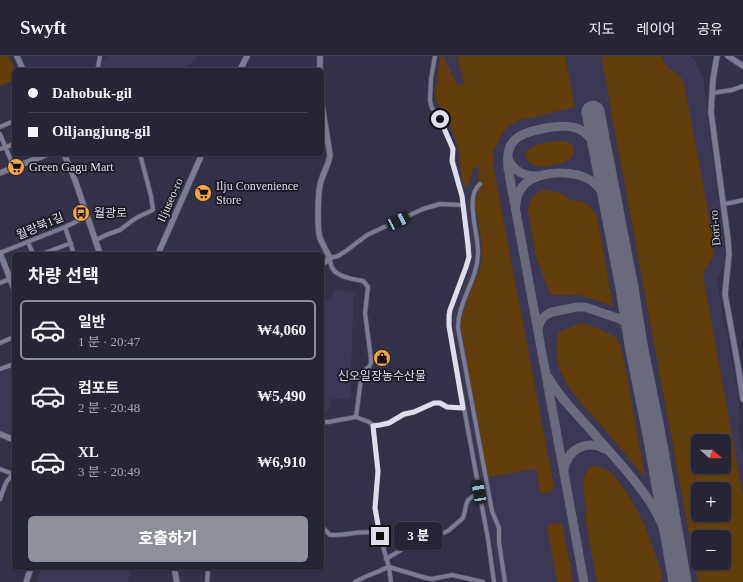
<!DOCTYPE html>
<html lang="ko">
<head>
<meta charset="utf-8">
<style>
	body { margin:0; font-family:"Times New Roman","Noto Sans KR",serif; background:#323141; color:#f1f3f6; height:100vh; display:flex; flex-direction:column; font-size:15px; white-space:nowrap }
	* { box-sizing:border-box; margin:0 }
	p { font-size:13px; color:#a4a5ad }
	.icon { flex:none; width:22px; height:22px; fill:none; stroke:currentColor; stroke-width:2; stroke-linecap:round; stroke-linejoin:round }
	.map { position:relative; flex:1; overflow:hidden }
	.panel { position:absolute; left:12px; top:196px; width:312px; height:318px; display:flex; flex-direction:column; background:#262535; border-radius:6px; box-shadow:0 1px 3px #0004,0 0 0 1px #424250 }
	.panel>* { flex:none }
	.banner { position:absolute; left:12px; top:12px; width:312px; height:88px; border-radius:6px; box-shadow:0 1px 3px #0004,0 0 0 1px #424250; display:grid; align-content:center; height:88px; padding:0 16px; background:#262535 }
	.needle { width:26px; rotate:111deg }
	.fabs { position:absolute; left:691px; top:378px; display:grid; gap:8px }
	.fabs a { display:grid; place-items:center; width:40px; height:40px; border-radius:6px; background:#262535; box-shadow:0 1px 3px #0004,0 0 0 1px #424250; font-size:20px }
	.end { position:absolute; width:18px; height:18px; margin:-9px; border:5px solid #ddddeb; background:#111; box-shadow:0 0 0 2px #111 }
	.from { border-radius:50% }
	.bubble { position:absolute; height:28px; border-radius:6px; background:#262535; box-shadow:0 1px 3px #0004,0 0 0 1px #424250; font-size:13px; font-weight:800; line-height:28px; text-align:center }
	.car { position:absolute; width:12px; height:24px; margin:-12px -6px; border-radius:5px; box-shadow:0 0 3px 1px #0007; background:linear-gradient(#222 24%,#8ab4d8 0 40%,#222 0 76%,#8ab4d8 0 86%,#222 0) }
	.banner b { display:flex; align-items:center; gap:14px; height:38px; font-size:15px }
	.banner b+b { border-top:1px solid #424250 }
	.banner i { width:10px; height:10px; background:#f1f3f6 }
	ul { padding:0; list-style:none }
	li { display:flex; align-items:center; gap:12px; height:60px; margin:0 8px 6px; padding:0 8px; border:2px solid transparent; border-radius:6px }
	li div { flex:1 }
	li b { display:block; font-size:15px }
	li em { font-style:normal; font-weight:800 }
	li.active { border-color:#8c9099 }
	li>.icon { width:36px; height:36px; stroke-width:1.5 }
	h2 { padding:0 16px; font-size:18px; line-height:48px }
	.action { display:flex; gap:8px; margin-top:auto; padding:8px 16px }
	.action a { flex:1; height:46px; border-radius:6px; background:#8c9099; color:#fff; font-size:16px; font-weight:800; line-height:46px; text-align:center }
	header { display:flex; align-items:center; gap:24px; box-sizing:border-box; height:56px; padding:0 20px; background:#262535; border-bottom:1px solid #424250 }
	header strong { font-size:19px }
	nav { display:flex; gap:22px; margin-inline-start:auto; font-size:14px }
	.map>svg:first-child { display:block }
	.built { fill:#3a3854; fill-rule:evenodd }
	.green { fill:#623e0b; fill-rule:evenodd }
	.lines { fill:none; stroke-linecap:round; stroke-linejoin:round }
	.taxiway { stroke:#6a6a7d; stroke-width:9 }
	.runway { stroke:#6a6a7d; stroke-width:23 }
	.street-casing { stroke:#4d4c5e; stroke-width:5.5 }
	.secondary-casing { stroke:#4d4c5e; stroke-width:7 }
	.street { stroke:#7b7b93; stroke-width:4 }
	.secondary { stroke:#7b7b93; stroke-width:5.5 }
	.route { stroke:#ddddeb; stroke-width:5 }
	.labels { text-anchor:middle; stroke-width:3.5; stroke-linejoin:round; paint-order:stroke }
	.poi-label { font-size:12px; fill:#ddddeb; stroke:#1b1a24; text-anchor:start }
	.street-label { font-size:12px; fill:#ddddeb; stroke:#1b1a24 }
</style>
</head>
<body>
<header>
<strong>Swyft</strong>
<nav><a>지도</a><a>레이어</a><a>공유</a></nav>
</header>
<div class="map">
<svg width="743" height="526" viewBox="0 0 743 526">
	<rect width="100%" height="100%" fill="#323147"/>
	<!-- built -->
	<g class="built">
		<path d="M110,0h87l-2,6 -19,8h-74l-1,-8z"/>
		<path d="M438,0h252l6,6 7,16 2,11 3,34 15,110 2,24 -1,8 -6,11 -1,5 5,30 10,50 6,34 2,21 -1,15 4,25v126h-245l-8,-50 -16,-79 -12,-75 -9,-45 -1,-16 2,-10 17,-44 1,-14 -5,-37 -8,-42 -4,-27 -9,-22 -11,-15 -1,-4v-15zM698,385h26v26h-26zM698,433h26v26h-26zM698,481h26v26h-26z"/>
		<path d="M333,233l21,3 -4,107h-19l-2,12h-7v-111h10z"/>
		<path d="M14,310v75l-14,-5v-64z"/>
		<path d="M41,512h91l-4,14h-92z"/>
	</g>
	<!-- green -->
	<g class="green">
		<path d="M0,0h9l6,14h-1v10l-14,6z"/>
		<path d="M440,0h3l14,29 7,-1 -7,-28h108l10,51 -55,13 -11,6 -7,8 -9,18v11l2,12 59,312 -3,5 -11,2 -4,-25 -48,8 -27,-149 2,-16 17,-45 2,-12 -2,-24 -5,-27 3,-14 1,-24 -6,3 -4,15 -5,3 -3,-15 -3,-27 -12,-31 -8,-10 -2,-6v-7z"/>
		<path d="M601,0h61c3,15 16,14 22,26l30,162v7l-1,6 -9,15v9l39,215v86h-45zM698,385h26v26h-26zM698,433h26v26h-26zM698,481h26v26h-26z"/>
		<path d="M557,85c7,0 16,0 17,9 1,3 -1,6 -3,8 -7,7 -37,12 -43,3 -11,-16 21,-19 29,-20z"/>
		<path d="M543,134c6,0 16,2 22,5 2,2 5,5 7,6 2,0 5,-1 7,0 9,2 15,8 18,16l16,89 -33,-11h-26l-4,-2 -8,-20 -6,-17 -8,-44c0,-11 4,-17 15,-22z"/>
		<path d="M581,267c10,2 28,9 35,15 3,3 5,8 6,12l23,126 -8,-8c-14,-17 -28,-33 -42,-50 -14,-15 -30,-32 -37,-53 -2,-9 -2,-25 1,-33l19,-8z"/>
		<path d="M591,410l9,1 12,6 14,18 10,17 9,18 10,28 7,21 -1,4 -2,3h-62l-11,-60c0,-5 0,-9 0,-13 -1,-13 -7,-34 5,-43z"/>
		<path d="M558,467l4,2 1,3 10,54h-16l-10,-57z"/>
	</g>
	<g class="lines">
		<!-- taxiway -->
		<g class="taxiway">
			<path d="M508,102c5,13 16,18 29,18"/>
			<path d="M516,149c0,-8 4,-17 10,-22 16,-13 49,-13 66,-2 11,9 16,21 21,34"/>
			<path d="M538,274c1,-9 6,-15 14,-18l25,-5h8l35,12 6,4 4,6 6,16"/>
			<path d="M549,322c10,19 26,34 40,50 20,24 42,45 59,71 15,22 24,48 30,74"/>
			<path d="M564,414c3,-21 23,-31 41,-21"/>
			<path d="M584,526l-76,-414c-3,-27 9,-34 33,-39 28,-6 45,-5 59,24"/>
			<path d="M674,526l3,-8 -1,-8"/>
		</g>
		<!-- runway -->
		<path class="runway" d="M593,56l34,176 9,57 18,89 26,148"/>
		<!-- street casing -->
		<g class="street-casing">
			<g id="street">
				<path d="M435,0l-4,23 -1,22 2,7 8,11 13,30v12l9,35 7,50v11l-3,10 -16,43 -1,16 39,213 6,43"/>
				<path d="M99,14l-1,-3 2,-11"/>
				<path d="M712,37l20,-3 11,-4"/>
				<path d="M0,71l14,-6"/>
				<path d="M0,78l14,34"/>
				<path d="M0,93l14,-5"/>
				<path d="M480,128c-16,12 -1,52 -2,69 0,26 -20,48 -20,75l34,183 7,17v14l6,40"/>
				<path d="M724,148l11,-2 8,-2"/>
				<path d="M65,171l9,27"/>
				<path d="M96,184l10,-5 14,-5 13,-10 7,-4 13,-6 -2,-14 -11,-42"/>
				<path d="M28,186l5,12"/>
				<path d="M0,197l65,-26 23,-11"/>
				<path d="M42,198l29,-11"/>
				<path d="M0,227l10,-4 4,-1"/>
				<path d="M0,287l14,-6"/>
				<path d="M0,313l14,-5"/>
				<path d="M356,361l5,-38 3,-8 5,-4 2,-4v-4l-6,-46 3,-26 -3,-4 -2,-2c-10,-2 -29,-4 -32,-16 -1,-2 -1,-5 -1,-7l8,-2 8,-5 21,-16 56,-26 17,-5 23,1"/>
				<path d="M356,361l13,5 4,3 5,46 -3,37 5,28 9,31 2,15"/>
				<path d="M322,366h6l28,-5"/>
				<path d="M373,369h7l9,-2 15,-8 10,-3 20,-9h6l7,4 16,1"/>
				<path d="M0,413l13,5"/>
				<path d="M0,443l5,-14 2,-4 7,-8"/>
				<path d="M322,471l8,8c12,1 34,-5 44,-2 2,0 4,2 6,3"/>
				<path d="M386,503l43,-26h14l5,-2 15,-13 2,-7 1,-6 2,-5 11,-8"/>
				<path d="M389,511l37,11 6,1 20,-4 31,7"/>
				<path d="M207,526l1,-14"/>
				<path d="M355,526c7,-4 14,-7 22,-10 4,-1 7,-4 12,-5"/>
			</g>
		</g>
		<!-- secondary casing -->
		<g class="secondary-casing">
			<g id="secondary">
				<path d="M17,0l6,14"/>
				<path d="M717,0l-4,23 -2,33 17,128 1,14 -4,40 13,72 5,33"/>
				<path d="M728,0l15,10"/>
				<path d="M240,14l7,-14"/>
				<path d="M320,14v-14"/>
				<path d="M322,49l8,50c-1,10 -8,19 -10,30 -2,10 -3,44 0,53 3,7 7,14 10,20l-8,6"/>
				<path d="M64,98l11,26 25,74"/>
				<path d="M0,117l48,-19"/>
				<path d="M0,197l14,36"/>
				<path d="M158,198l44,-100"/>
				<path d="M0,378l14,6"/>
				<path d="M174,512l3,14"/>
				<path d="M26,526l5,-14"/>
			</g>
		</g>
		<!-- street -->
		<use href="#street" class="street"/>
		<!-- secondary -->
		<use href="#secondary" class="secondary"/>
	</g>
	<g class="lines">
		<!-- route -->
		<path class="route" d="M380,480l-5,-28 3,-37 -5,-45 7,-1 9,-2 15,-9 10,-2 20,-9h6l7,4 16,1 -14,-82v-11l1,-5 16,-43 3,-10 -1,-11 -6,-50 -10,-35 1,-12 -13,-30"/>
	</g>
	<!-- icons -->
	<defs>
		<g id="supermarket-disc" transform="scale(0.9)"><circle r="9.5" fill="#f1a640" stroke="#1b1a24"/><path d="M-6-5.5h2.5l.6 2H6L4.5 2H-2.5L-4.4-4H-6ZM-1.5 3.2a1.3 1.3 0 1 0 .1 0ZM3 3.2a1.3 1.3 0 1 0 .1 0Z" fill="#111"/></g>
		<g id="bus-disc" transform="scale(0.9)"><circle r="9.5" fill="#f1a640" stroke="#1b1a24"/><path d="M-5-6H5V4H4V6H2V4H-2V6H-4V4H-5ZM-3.5-4V0h7V-4ZM-3.5 1.2v1.5H-2V1.2ZM2 1.2v1.5H3.5V1.2Z" fill="#111"/></g>
		<g id="shop-disc" transform="scale(0.9)"><circle r="9.5" fill="#f1a640" stroke="#1b1a24"/><path d="M-5-2.5h2.3a2.7 3.5 0 0 1 5.4 0H5L5.5 6h-11ZM-1.5-2.5h3a1.5 2.3 0 0 0-3 0Z" fill="#111"/></g>
	</defs>
	<g fill-rule="evenodd">
		<use href="#supermarket-disc" x="16" y="111"/>
		<use href="#supermarket-disc" x="203" y="137"/>
		<use href="#bus-disc" x="81" y="157"/>
		<use href="#shop-disc" x="382" y="302"/>
	</g>
	<g class="labels">
		<!-- poi labels -->
		<g class="poi-label">
			<text x="29" y="115">Green Gagu Mart</text>
			<text x="216" y="134">Ilju Convenience<tspan x="216" dy="14">Store</tspan></text>
			<text x="94" y="161">월광로</text>
			<text x="382" y="324" text-anchor="middle">신오일장농수산물</text>
		</g>
		<!-- street labels -->
		<g class="street-label">
			<text transform="translate(170 144) rotate(-66)" y="4">Iljuseo-ro</text>
			<text transform="translate(40 170) rotate(-23)" y="4">월랑북1길</text>
			<text transform="translate(715 172) rotate(-95)" y="4">Dori-ro</text>
		</g>
	</g>
</svg>
<div class="fabs">
<a><svg class="needle" viewBox="-14 -14 28 28"><path d="M0-13l5 13h-10z" fill="#e53935"/><path d="M0 13l5-13h-10z" fill="#a4a5ad"/></svg></a>
<a>+</a>
<a>−</a>
</div>
<i class="end from" style="left:440px;top:63px"></i>
<i class="end" style="left:380px;top:480px"></i>
<div class="bubble" style="left:394px;top:466px;width:48px">3 분</div>
<i class="car" style="left:398px;top:165px;rotate:64deg"></i>
<i class="car" style="left:479px;top:436px;rotate:350deg"></i>
<div class="banner">
<b><i class="from"></i>Dahobuk-gil</b>
<b><i></i>Oiljangjung-gil</b>
</div>
<section class="panel">
<h2>차량 선택</h2>
<ul>
<li class="active"><svg class="icon" aria-label="car" viewBox="0 0 24 24"><path d="M5 17H2v-5l4-1 3-4h7l3 4 3 1v5h-3M9 17h6M6 11h13"/><circle cx="7" cy="17" r="2"/><circle cx="17" cy="17" r="2"/></svg><div><b>일반</b><p>1 분 · 20:47</p></div><em>₩4,060</em></li>
<li><svg class="icon" aria-label="car" viewBox="0 0 24 24"><path d="M5 17H2v-5l4-1 3-4h7l3 4 3 1v5h-3M9 17h6M6 11h13"/><circle cx="7" cy="17" r="2"/><circle cx="17" cy="17" r="2"/></svg><div><b>컴포트</b><p>2 분 · 20:48</p></div><em>₩5,490</em></li>
<li><svg class="icon" aria-label="car" viewBox="0 0 24 24"><path d="M5 17H2v-5l4-1 3-4h7l3 4 3 1v5h-3M9 17h6M6 11h13"/><circle cx="7" cy="17" r="2"/><circle cx="17" cy="17" r="2"/></svg><div><b>XL</b><p>3 분 · 20:49</p></div><em>₩6,910</em></li>
</ul>
<div class="action"><a>호출하기</a></div>
</section>
</div>
</body>
</html>
